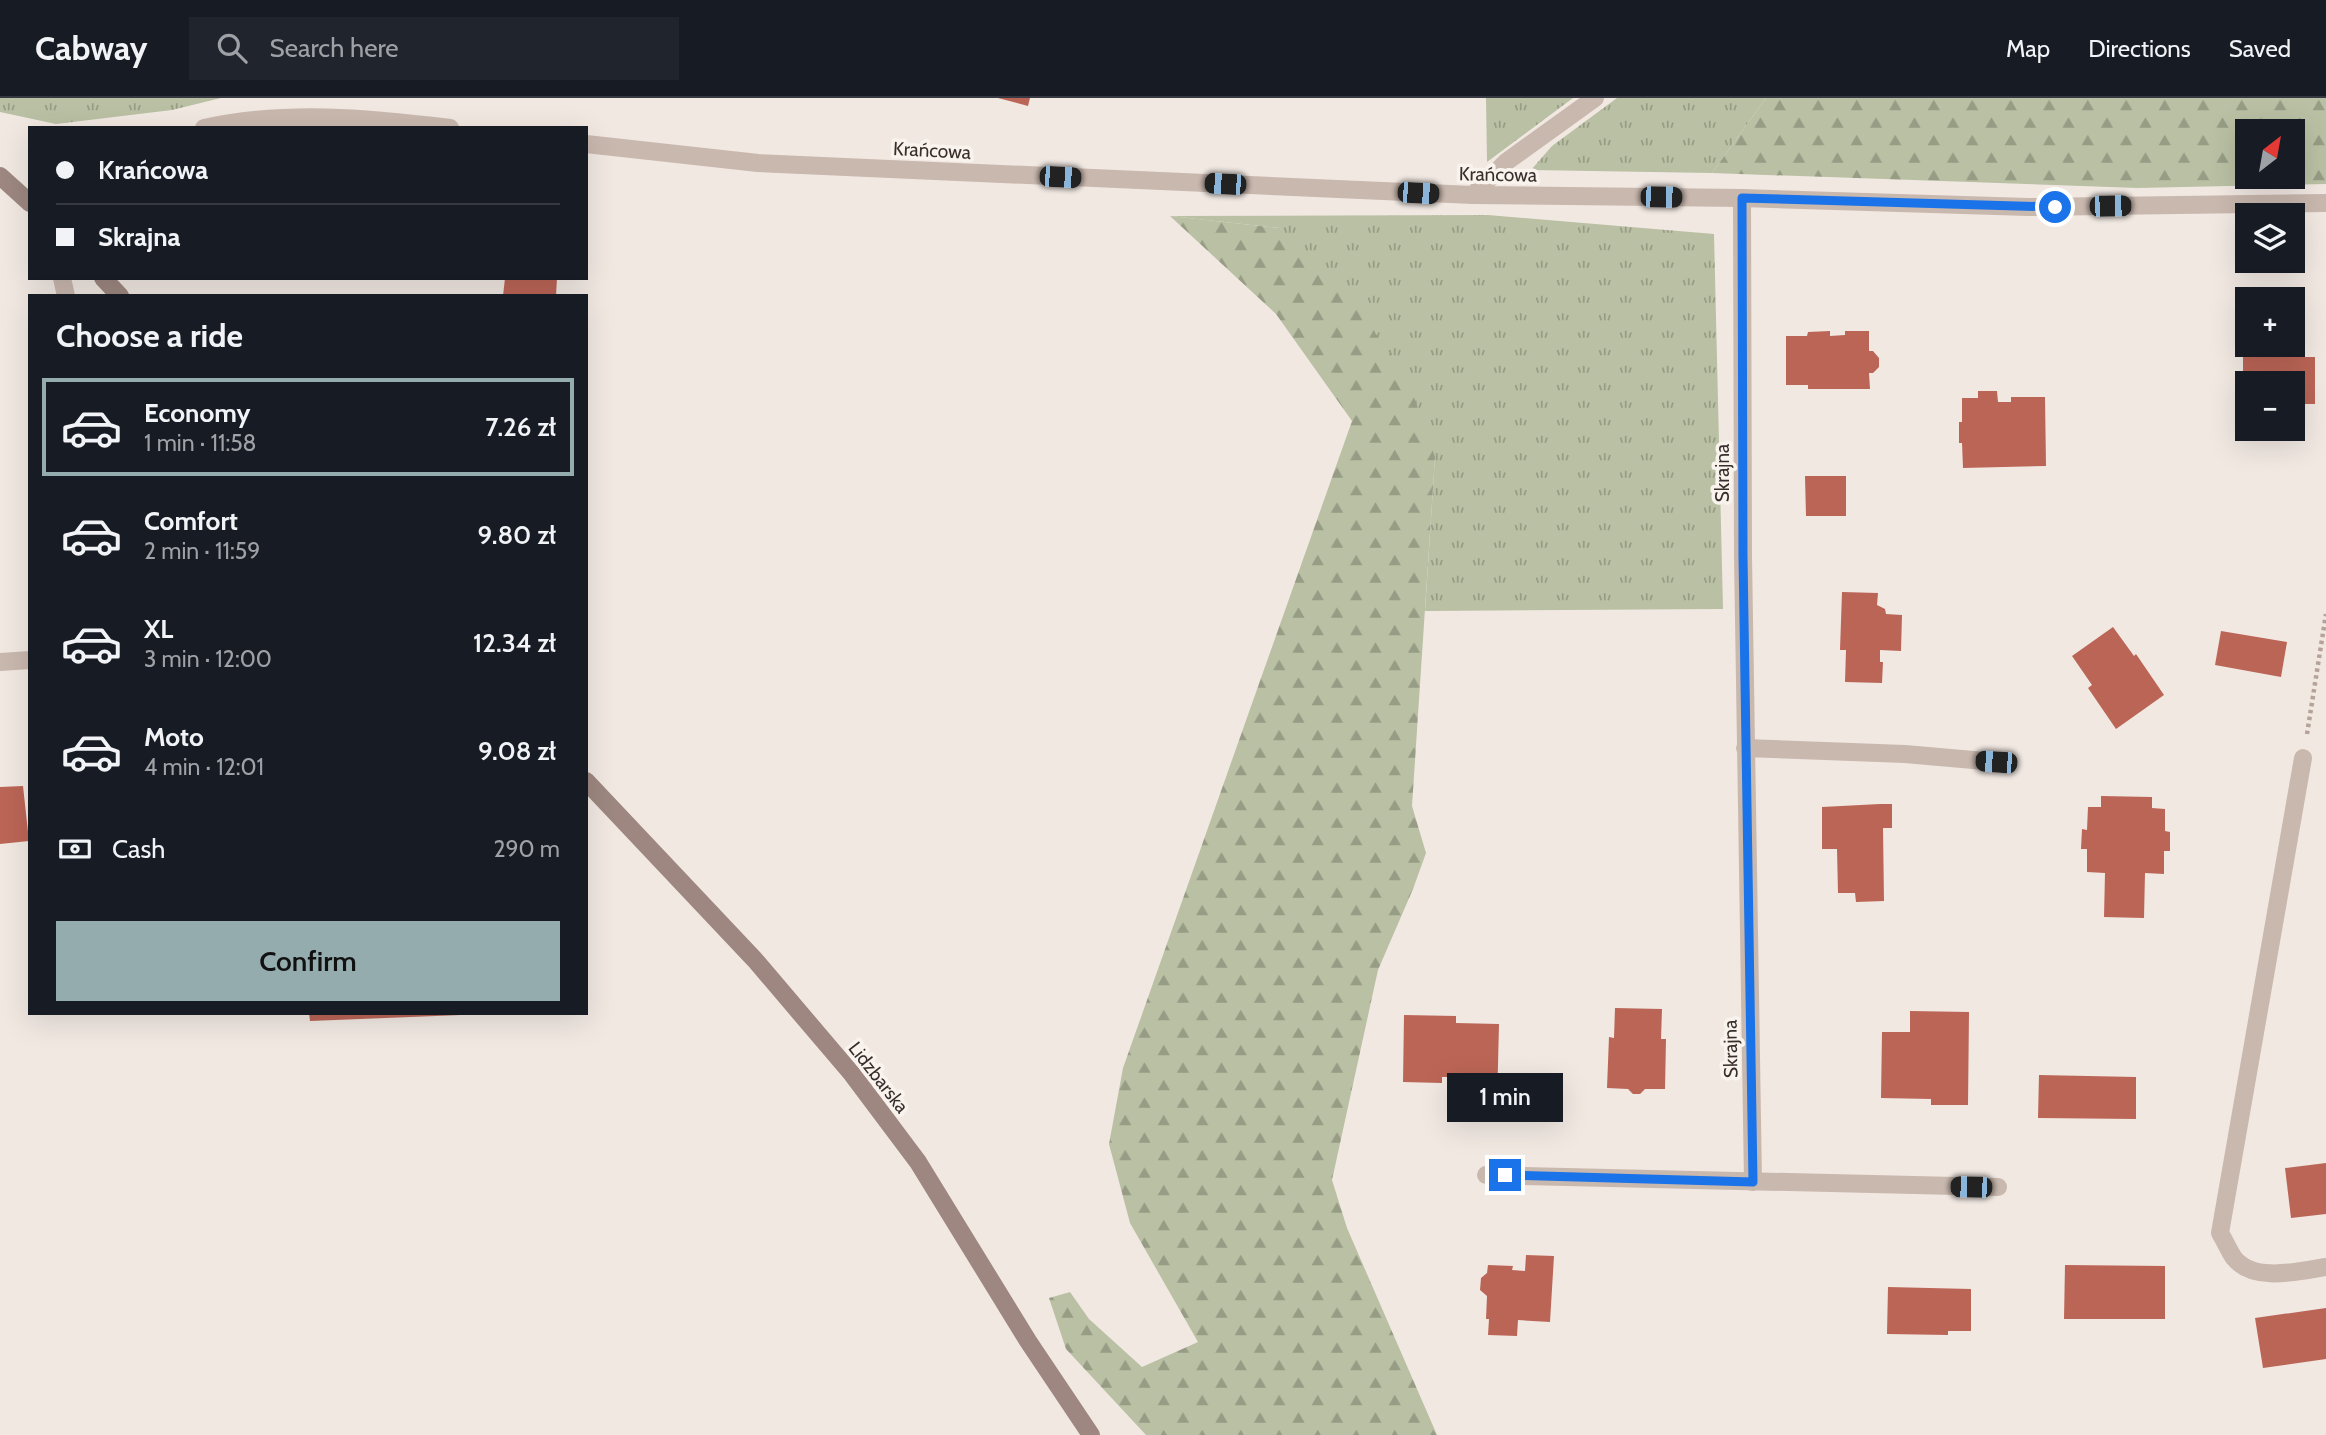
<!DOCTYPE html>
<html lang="en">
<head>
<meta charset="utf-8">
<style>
	body { margin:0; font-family:Cabin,sans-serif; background:#20242c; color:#f1f3f6; height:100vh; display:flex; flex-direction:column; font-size:26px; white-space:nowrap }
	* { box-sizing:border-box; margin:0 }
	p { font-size:23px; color:#9ea1a6 }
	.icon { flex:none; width:38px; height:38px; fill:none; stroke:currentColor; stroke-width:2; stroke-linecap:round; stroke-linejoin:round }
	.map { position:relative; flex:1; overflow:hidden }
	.drawer { position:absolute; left:28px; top:196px; width:560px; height:721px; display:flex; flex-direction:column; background:#171b24; border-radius:0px; box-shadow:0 7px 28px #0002 }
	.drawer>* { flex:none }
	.top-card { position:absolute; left:28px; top:28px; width:560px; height:154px; border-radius:0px; box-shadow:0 7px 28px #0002; display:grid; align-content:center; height:154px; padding:0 28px; background:#171b24 }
	.needle { width:46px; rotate:31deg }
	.buttons { position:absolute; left:2235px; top:21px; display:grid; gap:14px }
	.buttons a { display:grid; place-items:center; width:70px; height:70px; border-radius:0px; background:#171b24; box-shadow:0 7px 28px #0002; font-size:35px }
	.end { position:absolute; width:32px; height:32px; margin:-16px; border:9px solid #1a73e8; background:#fff; box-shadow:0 0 0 4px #fff }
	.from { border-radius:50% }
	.bubble { position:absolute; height:49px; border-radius:0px; background:#171b24; box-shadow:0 7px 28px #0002; font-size:23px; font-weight:600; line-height:49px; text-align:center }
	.car { position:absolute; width:21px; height:42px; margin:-21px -10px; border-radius:9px; box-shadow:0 0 5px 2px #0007; background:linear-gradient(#222 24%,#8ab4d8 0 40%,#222 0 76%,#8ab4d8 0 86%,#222 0) }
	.top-card b { display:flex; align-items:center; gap:24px; height:66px; font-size:26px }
	.top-card b+b { border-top:2px solid #363941 }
	.top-card i { width:18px; height:18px; background:#f1f3f6 }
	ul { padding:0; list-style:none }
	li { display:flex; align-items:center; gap:21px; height:98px; margin:0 14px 10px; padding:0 14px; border:4px solid transparent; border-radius:0px }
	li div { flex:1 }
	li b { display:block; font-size:26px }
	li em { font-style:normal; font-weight:600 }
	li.on { border-color:#95acae }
	li>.icon { width:63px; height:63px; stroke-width:1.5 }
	h2 { padding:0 28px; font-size:32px; line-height:84px }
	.pay { display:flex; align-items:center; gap:18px; height:77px; padding:0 28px; font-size:26px }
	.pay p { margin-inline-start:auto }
	.action { display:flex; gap:14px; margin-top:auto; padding:14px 28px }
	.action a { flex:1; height:80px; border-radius:0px; background:#95acae; color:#111; font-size:28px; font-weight:600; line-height:80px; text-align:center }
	header { display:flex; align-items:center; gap:42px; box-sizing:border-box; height:98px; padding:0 35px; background:#171b24; border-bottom:2px solid #363941 }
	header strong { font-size:33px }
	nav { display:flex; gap:38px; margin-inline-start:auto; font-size:24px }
	.search { width:490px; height:63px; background:#20242c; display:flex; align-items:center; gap:18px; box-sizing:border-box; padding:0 24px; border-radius:0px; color:#9ea1a6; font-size:26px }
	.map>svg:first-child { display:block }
	.grass { fill:url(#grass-tufts) }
	.forest { fill:url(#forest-firs); fill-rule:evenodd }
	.building { fill:#bb6556 }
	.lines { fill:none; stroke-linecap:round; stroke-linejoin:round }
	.path { stroke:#b5a299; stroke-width:4.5; stroke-dasharray:3.5 3.5; stroke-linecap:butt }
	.lane { stroke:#c9b8ae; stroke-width:18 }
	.street { stroke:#c9b8ae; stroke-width:18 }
	.secondary { stroke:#9d8780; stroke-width:18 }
	.route { stroke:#1a73e8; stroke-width:9 }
	.labels { text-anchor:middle; stroke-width:7; stroke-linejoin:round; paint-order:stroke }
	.street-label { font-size:19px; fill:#382f2c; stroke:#f9f3ee }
</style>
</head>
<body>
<header>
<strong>Cabway</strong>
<div class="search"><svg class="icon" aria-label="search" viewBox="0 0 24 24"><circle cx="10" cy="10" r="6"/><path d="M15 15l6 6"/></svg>Search here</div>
<nav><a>Map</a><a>Directions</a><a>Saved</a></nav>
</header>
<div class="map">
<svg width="2326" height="1337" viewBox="0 0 2326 1337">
	<defs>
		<pattern id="grass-tufts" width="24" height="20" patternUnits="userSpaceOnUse" patternTransform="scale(1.75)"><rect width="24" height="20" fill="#b9c0a3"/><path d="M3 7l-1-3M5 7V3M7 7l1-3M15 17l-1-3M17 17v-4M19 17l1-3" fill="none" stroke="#979c85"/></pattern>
		<pattern id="forest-firs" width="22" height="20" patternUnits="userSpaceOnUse" patternTransform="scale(1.75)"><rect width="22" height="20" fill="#b9c0a3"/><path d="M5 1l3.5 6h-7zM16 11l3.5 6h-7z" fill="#979c85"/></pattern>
	</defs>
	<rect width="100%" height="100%" fill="#f1e8e2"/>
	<!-- grass -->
	<g class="grass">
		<path d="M0,0h221l-49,12 -116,14 -56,-12z"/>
		<path d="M1486,0h87l-86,64z"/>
		<path d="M1617,0h149l-54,75 -181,-3 21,-24z"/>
		<path d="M1488,117l226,19 9,375 -298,2 10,-154 -155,-229 -110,-12z"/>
	</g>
	<!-- forest -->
	<g class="forest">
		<path d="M1766,0h560v86l-189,4 -425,-15zM2247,33h45v46h-45z"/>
		<path d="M1170,118l110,12 82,87 45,62 28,80 -23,349 14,47 -13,36 -35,81 -46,210 15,48 90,207h-291l-80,-86 -17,-51 21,-6 19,27 53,48 56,-25 -68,-119 -21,-79 14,-76 229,-647 -76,-107z"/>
	</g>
	<!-- building -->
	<g class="building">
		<path d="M998,0h32l-2,8z"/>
		<path d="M505,180h52l-1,18h-53z"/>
		<path d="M1830,233v5l15,-1v-4h24v20h4l6,7v9l-6,6h-4l1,16h-62v-4h-22v-49h21l1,-4z"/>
		<path d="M2243,259h72v47h-23v-21h-45v21h-4z"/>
		<path d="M1978,293h19l1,11h13v-5h34l1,69 -83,2 -1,-25h-3v-21h3v-24h16z"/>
		<path d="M1805,378h41v40h-40z"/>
		<path d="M1842,494l36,1 -1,12 8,4 1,5 16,1 -1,36 -21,-1v12h3l-1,21 -37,-1 1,-32h-6z"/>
		<path d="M2113,529l21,29 2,-2 28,41 -48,34 -28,-41 4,-3 -20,-29z"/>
		<path d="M2221,533l66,11 -6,35 -66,-12z"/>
		<path d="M23,688l6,55 -29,3v-57z"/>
		<path d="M2101,698l51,1v11l13,1v22l5,1v19h-6v23l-19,-1 -1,45 -40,-1 1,-44 -18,-1v-23h-6l1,-20 5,1 1,-23h13z"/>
		<path d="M1880,706h12v24h-9l1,73 -28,1 -1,-9h-17l-1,-44h-15v-42z"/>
		<path d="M1615,910l47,1 -1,30h5l-1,50h-20l-5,5h-7l-5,-5 -21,-1 2,-51 5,1z"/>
		<path d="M1910,913l59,1 -1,93h-37v-6l-50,-1 1,-66h28z"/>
		<path d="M309,915h152v2l-151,6z"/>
		<path d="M1404,917l52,1v7l43,1 -2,80 -42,-1v-26h-13v6l-39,-1z"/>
		<path d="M2039,977l97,2v42l-98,-1z"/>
		<path d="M2326,1065v51l-35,4 -6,-50z"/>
		<path d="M1526,1157l28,1 -4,66 -32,-2 -1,16 -29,-1 1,-16h-3l1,-23 -7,-6 1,-12 6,-5 1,-8 25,1 -1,4 13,1z"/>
		<path d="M2065,1167l100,1v53h-101z"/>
		<path d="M1888,1189l83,2v42h-23v4l-61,-1z"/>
		<path d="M2326,1210v51l-63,9 -8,-50z"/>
	</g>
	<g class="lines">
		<!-- path -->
		<path class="path" d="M2307,636l19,-120"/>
		<!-- lane -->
		<path class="lane" d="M62,180l4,18"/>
		<!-- street -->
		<g class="street">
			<path d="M204,30c81,-18 165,-10 246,0"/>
			<path d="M586,46l172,19 715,32 269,3 286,9 298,-4"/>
			<path d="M1473,97l33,-33 89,-64"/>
			<path d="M1742,100l1,358 10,626"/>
			<path d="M0,564l30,-2"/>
			<path d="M1745,650l160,6 91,8"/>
			<path d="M2303,660l-83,475c5,8 9,18 14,25 20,25 65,13 92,9"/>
			<path d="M1486,1077l512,12"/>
		</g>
		<!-- secondary -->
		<g class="secondary">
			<path d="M0,78l30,27"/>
			<path d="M103,180l17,18"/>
			<path d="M586,683l169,179 97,114 66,88 110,179 63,94"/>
		</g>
	</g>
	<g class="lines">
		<!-- route -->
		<path class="route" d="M1505,1077l248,7 -10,-626 -1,-358 313,9"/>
	</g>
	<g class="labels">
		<!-- street labels -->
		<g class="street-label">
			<text transform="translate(932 52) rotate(3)" y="7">Krańcowa</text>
			<text transform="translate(1498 76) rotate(1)" y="7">Krańcowa</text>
			<text transform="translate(1722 375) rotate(-90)" y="7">Skrajna</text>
			<text transform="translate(1730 951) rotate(-91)" y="7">Skrajna</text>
			<text transform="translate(879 979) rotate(52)" y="7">Lidzbarska</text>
		</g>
	</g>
</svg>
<div class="buttons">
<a><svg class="needle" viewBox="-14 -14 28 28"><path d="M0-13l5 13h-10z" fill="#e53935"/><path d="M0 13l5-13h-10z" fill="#9ea1a6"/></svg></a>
<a><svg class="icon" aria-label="layers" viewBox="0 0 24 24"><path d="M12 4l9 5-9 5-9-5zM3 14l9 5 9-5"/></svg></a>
<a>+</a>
<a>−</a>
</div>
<i class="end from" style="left:2055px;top:109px"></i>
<i class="end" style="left:1505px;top:1077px"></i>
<div class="bubble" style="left:1447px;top:975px;width:116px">1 min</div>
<i class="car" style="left:1060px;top:79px;rotate:93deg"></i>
<i class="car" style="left:1225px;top:86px;rotate:273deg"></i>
<i class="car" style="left:1418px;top:95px;rotate:93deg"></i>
<i class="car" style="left:1661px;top:99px;rotate:91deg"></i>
<i class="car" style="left:2110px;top:108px;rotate:89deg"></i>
<i class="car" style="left:1996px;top:664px;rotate:274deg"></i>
<i class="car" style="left:1971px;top:1089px;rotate:271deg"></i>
<div class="top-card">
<b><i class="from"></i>Krańcowa</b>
<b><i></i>Skrajna</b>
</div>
<section class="drawer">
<h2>Choose a ride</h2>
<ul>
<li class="on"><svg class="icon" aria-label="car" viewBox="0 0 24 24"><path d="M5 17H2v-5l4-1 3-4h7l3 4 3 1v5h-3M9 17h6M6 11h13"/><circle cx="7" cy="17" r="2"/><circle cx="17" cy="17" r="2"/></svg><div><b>Economy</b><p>1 min · 11:58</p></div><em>7.26 zł</em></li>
<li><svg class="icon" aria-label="car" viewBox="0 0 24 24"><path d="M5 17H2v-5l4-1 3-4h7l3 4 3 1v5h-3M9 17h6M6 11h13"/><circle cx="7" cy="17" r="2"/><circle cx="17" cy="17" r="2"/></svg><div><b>Comfort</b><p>2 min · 11:59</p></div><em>9.80 zł</em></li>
<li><svg class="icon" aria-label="car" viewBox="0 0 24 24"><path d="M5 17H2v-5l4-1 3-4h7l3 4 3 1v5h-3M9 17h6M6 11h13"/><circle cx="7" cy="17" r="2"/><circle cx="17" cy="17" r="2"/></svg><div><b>XL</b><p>3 min · 12:00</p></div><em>12.34 zł</em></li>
<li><svg class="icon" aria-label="car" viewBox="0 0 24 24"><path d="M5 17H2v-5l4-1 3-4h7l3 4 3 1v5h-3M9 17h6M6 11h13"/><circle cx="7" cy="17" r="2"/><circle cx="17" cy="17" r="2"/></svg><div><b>Moto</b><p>4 min · 12:01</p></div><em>9.08 zł</em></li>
</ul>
<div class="pay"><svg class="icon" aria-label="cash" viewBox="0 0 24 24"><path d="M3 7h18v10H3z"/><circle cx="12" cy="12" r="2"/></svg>Cash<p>290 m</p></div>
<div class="action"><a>Confirm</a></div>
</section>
</div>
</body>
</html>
